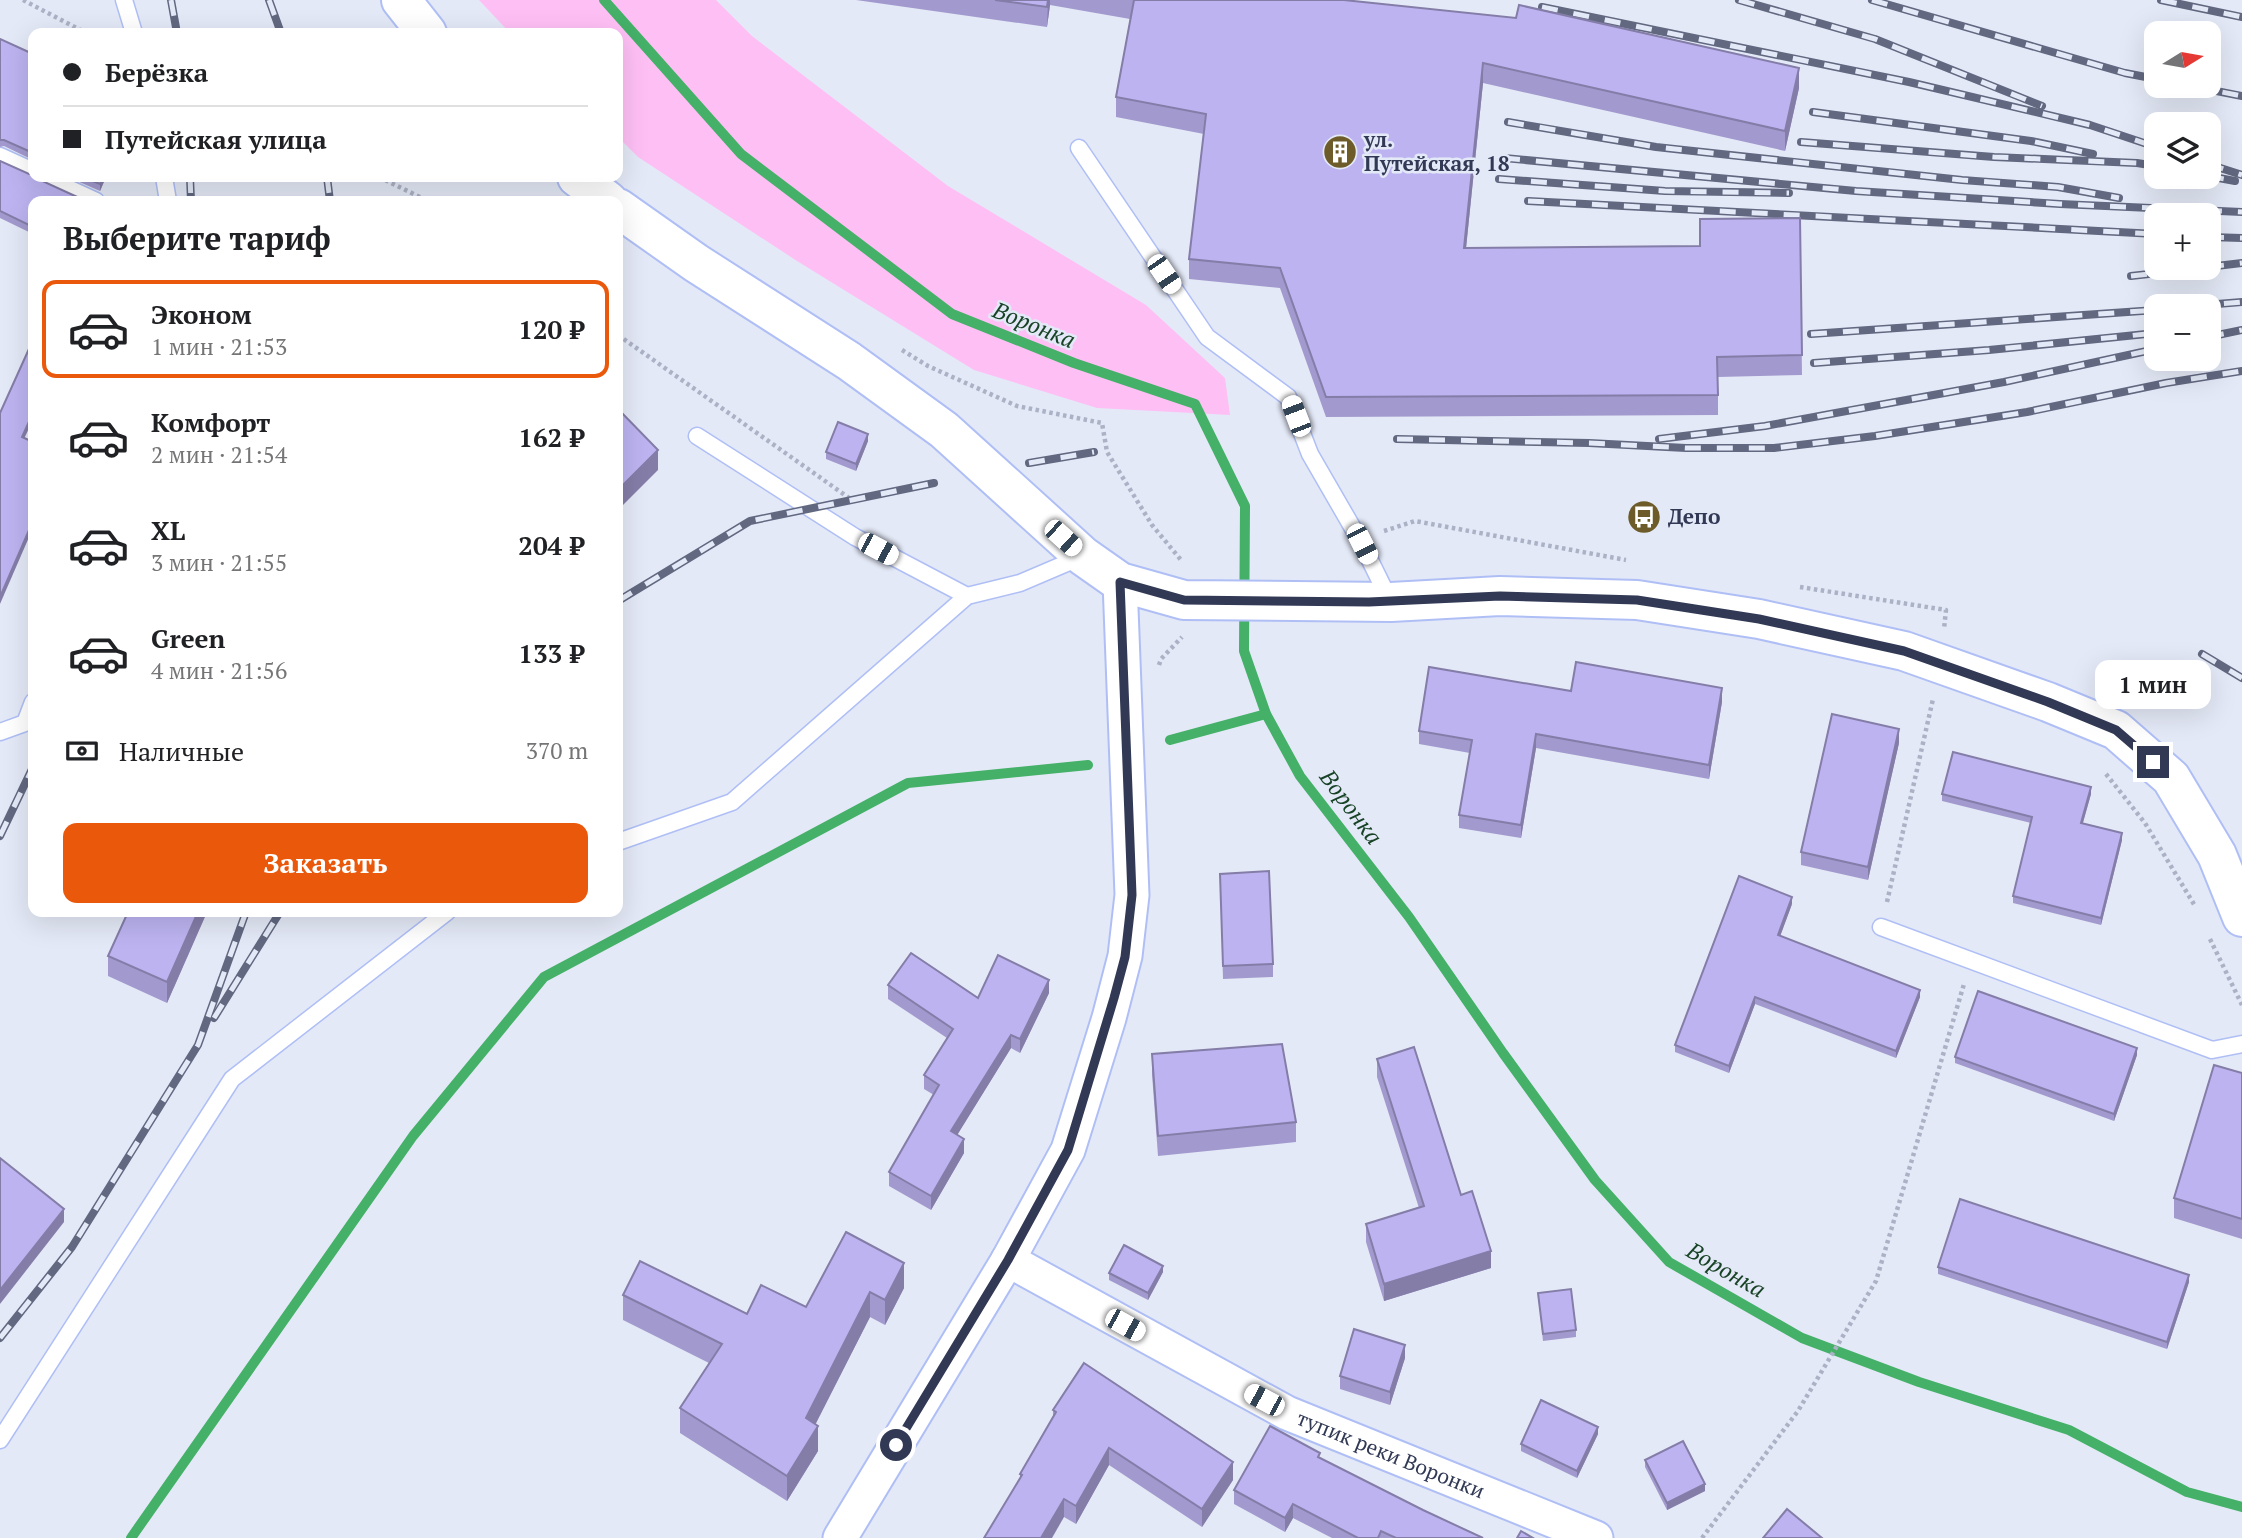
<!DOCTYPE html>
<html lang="ru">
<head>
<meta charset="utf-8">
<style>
	body { margin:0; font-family:"PT Serif",serif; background:#f6f6f6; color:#202124; height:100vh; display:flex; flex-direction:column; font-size:26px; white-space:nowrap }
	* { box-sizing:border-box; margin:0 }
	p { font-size:23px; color:#757577 }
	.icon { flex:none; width:38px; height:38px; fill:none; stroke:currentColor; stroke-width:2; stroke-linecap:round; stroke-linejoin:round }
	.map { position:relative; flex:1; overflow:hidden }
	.side { position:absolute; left:28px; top:196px; width:595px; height:721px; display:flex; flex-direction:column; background:#fff; border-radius:14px; box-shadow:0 7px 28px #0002 }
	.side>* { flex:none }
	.top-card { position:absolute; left:28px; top:28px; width:595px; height:154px; border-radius:14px; box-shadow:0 7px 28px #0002; display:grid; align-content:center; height:154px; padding:0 35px; background:#fff }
	.needle { width:46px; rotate:79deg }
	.buttons { position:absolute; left:2144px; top:21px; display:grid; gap:14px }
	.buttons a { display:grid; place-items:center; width:77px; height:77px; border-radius:14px; background:#fff; box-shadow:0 7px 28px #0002; font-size:35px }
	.end { position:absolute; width:32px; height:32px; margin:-16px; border:9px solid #313955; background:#fff; box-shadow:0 0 0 4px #fff }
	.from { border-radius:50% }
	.bubble { position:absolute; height:49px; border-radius:14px; background:#fff; box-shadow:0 7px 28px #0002; font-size:23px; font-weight:800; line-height:49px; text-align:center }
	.car { position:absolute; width:21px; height:42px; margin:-21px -10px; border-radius:9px; box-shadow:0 0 5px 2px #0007; background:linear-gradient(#fff 24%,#345 0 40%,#fff 0 76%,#345 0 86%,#fff 0) }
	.top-card b { display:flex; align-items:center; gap:24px; height:66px; font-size:26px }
	.top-card b+b { border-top:2px solid #e0e0e0 }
	.top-card i { width:18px; height:18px; background:#202124 }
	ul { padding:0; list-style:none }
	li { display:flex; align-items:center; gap:21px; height:98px; margin:0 14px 10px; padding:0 21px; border:4px solid transparent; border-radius:14px }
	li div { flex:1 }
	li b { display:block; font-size:26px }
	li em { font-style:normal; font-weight:800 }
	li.active { border-color:#ea580c }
	li>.icon { width:63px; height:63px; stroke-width:1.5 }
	h2 { padding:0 35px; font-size:32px; line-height:84px }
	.pay { display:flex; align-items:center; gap:18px; height:77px; padding:0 35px; font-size:26px }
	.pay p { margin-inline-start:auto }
	.button { display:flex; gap:14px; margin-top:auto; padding:14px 35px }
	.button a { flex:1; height:80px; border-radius:14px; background:#ea580c; color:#fff; font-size:28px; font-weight:800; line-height:80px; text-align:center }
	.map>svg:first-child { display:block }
	.green { fill:#febff5 }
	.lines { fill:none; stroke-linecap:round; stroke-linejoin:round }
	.stream { stroke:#44b068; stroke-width:10 }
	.service-casing { stroke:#afbff6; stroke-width:19 }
	.minor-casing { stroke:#afbff6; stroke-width:37 }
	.tertiary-casing { stroke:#afbff6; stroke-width:42 }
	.path { stroke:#acb2c5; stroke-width:4.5; stroke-dasharray:3.5 3.5; stroke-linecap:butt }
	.service { stroke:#fff; stroke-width:16 }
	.minor { stroke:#fff; stroke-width:33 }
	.tertiary { stroke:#fff; stroke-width:38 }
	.rail-casing { stroke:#616880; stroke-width:8 }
	.rail { stroke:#e4e9f7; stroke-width:5; stroke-dasharray:16; stroke-linecap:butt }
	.wall { fill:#a29ace }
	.shaded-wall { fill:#847da8 }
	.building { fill:#bcb3f0; stroke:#847da8; stroke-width:2 }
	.route { stroke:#313955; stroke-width:9 }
	.labels { text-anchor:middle; stroke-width:5; stroke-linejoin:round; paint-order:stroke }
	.poi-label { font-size:21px; font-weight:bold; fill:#313955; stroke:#e4e9f7; text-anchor:start }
	.street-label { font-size:21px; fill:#313955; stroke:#e4e9f7 }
	.water-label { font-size:23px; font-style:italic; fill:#184326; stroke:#e4e9f7 }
</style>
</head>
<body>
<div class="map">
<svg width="2242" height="1538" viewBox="0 0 2242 1538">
	<rect width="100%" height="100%" fill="#e4e9f7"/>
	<!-- green -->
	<path class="green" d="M479,0h237l36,36 196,150 198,119 79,73 5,37 -133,-7 -123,-38 -177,-109 -159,-104 -20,-20v-104h-108z"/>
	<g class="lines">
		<!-- stream -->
		<g class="stream">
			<path d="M604,0l137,154 211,160 122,49 121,41 50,102 -1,145 22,63 34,62 109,141 94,136 92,127 74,82 133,76 117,44 150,48 118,62 55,15"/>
			<path d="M1170,740l96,-26"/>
			<path d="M131,1538l282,-402 131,-159 364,-194 180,-18"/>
		</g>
		<!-- service casing -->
		<g class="service-casing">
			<g id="service">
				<path d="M124,0l10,33"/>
				<path d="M1079,148l128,189 81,60 22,57 52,90 28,57"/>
				<path d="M0,156l33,15"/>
				<path d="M44,177l52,24"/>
				<path d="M164,177l4,24"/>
				<path d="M697,436l158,101 112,59"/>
				<path d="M0,732l25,-9 8,-21"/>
				<path d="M618,842l114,-40 235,-206 53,-13 61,-26"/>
				<path d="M1881,927l331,123 30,-6"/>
				<path d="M0,1440l232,-361 215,-167"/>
			</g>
		</g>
		<!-- minor casing -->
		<g class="minor-casing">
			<g id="minor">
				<path id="s1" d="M1008,1260l279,153 309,125"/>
				<path d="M840,1538l168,-278 60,-110 41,-132 16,-62 7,-61 -12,-313"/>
			</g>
		</g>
		<!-- tertiary casing -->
		<g class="tertiary-casing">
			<g id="tertiary">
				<path d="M401,0l26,33"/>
				<path d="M577,177l31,24"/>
				<path d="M618,208l78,55 153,98 95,69 139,126 37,26 64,18 207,2 109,-6 137,4 122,19 145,32 144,51 68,28 55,48 46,77 25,62"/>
			</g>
		</g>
		<!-- path -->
		<g class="path">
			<path d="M23,0l63,33"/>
			<path d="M379,177l49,24"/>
			<path d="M618,335l234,165v3"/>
			<path d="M902,350l26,16 89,40 85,17 5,29 45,73 29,35"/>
			<path d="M1384,531l31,-10 211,39"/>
			<path d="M1800,587l146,23 -2,19"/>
			<path d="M1159,665l2,-6 21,-22"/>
			<path d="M2106,774l39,49 50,83"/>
			<path d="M1887,902l46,-203"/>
			<path d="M2210,939l32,66"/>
			<path d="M1702,1538l96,-127 78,-130 88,-297"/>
		</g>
		<!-- service -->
		<use href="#service" class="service"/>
		<!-- minor -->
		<use href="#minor" class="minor"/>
		<!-- tertiary -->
		<use href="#tertiary" class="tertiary"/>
		<!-- rail casing -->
		<g class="rail-casing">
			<g id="rail">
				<path d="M171,0l6,33"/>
				<path d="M269,0l12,33"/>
				<path d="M1739,0l136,39 167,67"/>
				<path d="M1872,0l253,73 31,6"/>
				<path d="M2161,0l81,17"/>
				<path d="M1542,7l367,75 181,43 66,22"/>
				<path d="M2191,86l51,10"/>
				<path d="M1813,112l218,29 62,13"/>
				<path d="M1508,122l148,25 306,33 96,7 61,11"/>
				<path d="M1801,142l193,15 143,6 19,3"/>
				<path d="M1504,158l352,33 204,13 182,8"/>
				<path d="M2208,164l34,11"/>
				<path d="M2208,176l27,5"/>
				<path d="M190,177l1,24"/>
				<path d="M327,177l3,24"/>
				<path d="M1499,179l166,12 124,2"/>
				<path d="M1528,201l628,33"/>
				<path d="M2208,237l34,1"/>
				<path d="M2208,267l34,-4"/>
				<path d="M2131,276l71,-8"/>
				<path d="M2192,306l50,-4"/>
				<path d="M1811,334l345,-24"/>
				<path d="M2208,337l34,-7"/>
				<path d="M1814,363l175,-13 167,-17"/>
				<path d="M1397,439l192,4 97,5h88l101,-12 152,-24 139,-29 76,-12"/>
				<path d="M1659,439l106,-13 239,-44 152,-33"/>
				<path d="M1029,463l65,-11"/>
				<path d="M618,601l132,-80 184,-38"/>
				<path d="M2202,654l40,24"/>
				<path d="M0,836l33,-69"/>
				<path d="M214,1018l66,-106"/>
				<path d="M0,1338l72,-91 126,-202 48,-133"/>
			</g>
		</g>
		<!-- rail -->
		<use href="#rail" class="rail"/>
	</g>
	<!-- wall -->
	<g class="wall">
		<path d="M856,0h488l455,88 -14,63 -302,-68 -17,165 234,-2v-27l100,-1 2,157 -84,2v38l-392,2 -46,-129 -91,-9v-20l15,-125 -88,-17v-20l14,-78 -80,-14 -3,22z"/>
		<path d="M0,39l33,15v106l-29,-14 -4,1z"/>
		<path d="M0,161l40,19 -7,21v33l-33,-16z"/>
		<path d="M68,177h38l-6,14z"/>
		<path d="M868,441l-12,30 -30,-12v-7z"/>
		<path d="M1571,691l151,11 -13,77 -173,-31 -15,90 -62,-10v-13l11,-62 -51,-9v-13z"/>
		<path d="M1899,743l-31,137 -67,-15v-13z"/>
		<path d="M1942,794h149l-8,29 39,17 -21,85 -88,-22v-7l18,-73 -89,-22z"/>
		<path d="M1220,874l53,90v13l-50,2z"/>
		<path d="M1792,904l-12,32 140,61 -24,61 -141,-54 -26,69 -54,-21v-7z"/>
		<path d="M207,912l-40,91 -59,-27v-20z"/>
		<path d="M888,985l90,13 71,-5 -29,60 -9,-5 -54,87 7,18 -33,57 -42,-24v-14l45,-77 -10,-6v-14l23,-37 -59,-39z"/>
		<path d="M1152,1054l144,68v20l-138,14 -6,-82z"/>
		<path d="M2137,1055l-23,66 -159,-58v-6z"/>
		<path d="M1377,1059l84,136 30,73 -107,33 -18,-59v-18l53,-16 -42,-131z"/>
		<path d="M2242,1073v166l-68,-21v-20z"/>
		<path d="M846,1232l58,56 -19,37 -15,-8 -55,107 3,27 -31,50 -107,-68v-25l29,-45 -86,-43v-25l124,19 59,-7z"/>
		<path d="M1938,1267l251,15 -22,67 -229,-75z"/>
		<path d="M1163,1272l-15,28 -39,-20v-7z"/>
		<path d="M1538,1293l38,37v7l-33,4z"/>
		<path d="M1405,1358l-15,47 -50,-16v-13z"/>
		<path d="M1053,1410l180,70 -31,47 -93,-62 -33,59 -12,-7 -44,-39v-4l33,-56z"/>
		<path d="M1598,1434l-21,44 -56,-27v-7z"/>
		<path d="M1320,1458l103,52 60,28h-151l-39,-20 -8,14 -51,-28v-14z"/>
		<path d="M1645,1460l60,31 -38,19 -22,-43z"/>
	</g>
	<!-- shaded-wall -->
	<g class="shaded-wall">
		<path d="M1048,0h2v5l-3,22z"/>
		<path d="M1483,63v20l-19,185v-20z"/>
		<path d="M1799,68v20l-14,63v-20z"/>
		<path d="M103,177h3l-6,14v-7z"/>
		<path d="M33,413v7l-11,23v-6z"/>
		<path d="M868,434v7l-12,30v-7z"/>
		<path d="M658,450v20l-40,40v-20z"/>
		<path d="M33,521v7l-33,76v-7z"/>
		<path d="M1722,688v14l-13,77v-14z"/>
		<path d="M1899,729v14l-31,137v-13z"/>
		<path d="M1536,734v14l-15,90v-13z"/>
		<path d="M2091,787v7l-10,35v-6z"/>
		<path d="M2122,833v7l-21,85v-7z"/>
		<path d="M1792,897v7l-14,38v-7z"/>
		<path d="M198,912h9l-40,91v-21z"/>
		<path d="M1049,980v13l-29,60v-14z"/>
		<path d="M1920,990v7l-24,61v-7z"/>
		<path d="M1755,997v7l-26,69v-7z"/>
		<path d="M1011,1035v13l-60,97v-14z"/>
		<path d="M2137,1048v7l-23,66v-7z"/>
		<path d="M964,1139v14l-33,57v-14z"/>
		<path d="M64,1209v13l-64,82v-14z"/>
		<path d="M1491,1251v17l-107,33v-17z"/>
		<path d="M904,1263v25l-19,37v-25z"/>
		<path d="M1163,1266v6l-15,28v-7z"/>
		<path d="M2189,1275v7l-22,67v-7z"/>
		<path d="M870,1292v25l-64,126v-25z"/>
		<path d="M1405,1345v13l-15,47v-13z"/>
		<path d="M818,1426v25l-31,50v-25z"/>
		<path d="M1598,1427v7l-21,44v-7z"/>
		<path d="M1109,1448v17l-33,59v-18z"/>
		<path d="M1233,1462v18l-31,47v-18z"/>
		<path d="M1705,1484v7l-38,19v-7z"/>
		<path d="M1064,1499v18l-12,21h-11z"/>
		<path d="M1293,1504v14l-8,14v-14z"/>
	</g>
	<!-- building -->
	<g class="building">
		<path d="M995,0h53l-1,7z"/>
		<path d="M1134,0h210l172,18 3,-13 280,63 -14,63 -302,-68 -19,185 236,-2v-27l100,-1 2,137 -85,2 1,38 -392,2 -46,-129 -91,-9 17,-145 -90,-17z"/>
		<path d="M0,39l33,15v99l-29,-13h-4z"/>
		<path d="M0,161l29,13h4v3h4l3,3 46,21h-53v26l-33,-16z"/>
		<path d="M83,177h20l-3,7z"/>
		<path d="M33,340v73l-11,24 11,5v79l-33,76v-184z"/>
		<path d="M618,409l40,41 -40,40z"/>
		<path d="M838,422l30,12 -12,30 -30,-12z"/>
		<path d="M1576,662l146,26 -13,77 -173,-31 -15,91 -62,-10 13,-75 -53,-9 10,-64 142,24z"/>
		<path d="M1832,714l67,15 -31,138 -67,-15z"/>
		<path d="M1953,752l138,35 -10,36 41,10 -21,85 -88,-22 19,-79 -90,-23z"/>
		<path d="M1269,871l4,93 -50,2 -3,-92z"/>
		<path d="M1739,876l53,21 -14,38 142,55 -24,61 -141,-54 -26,69 -54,-21z"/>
		<path d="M128,912h70l-31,70 -59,-26z"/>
		<path d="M911,953l67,45 20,-43 51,25 -29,59 -9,-4 -60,96 13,8 -33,57 -42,-24 50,-87 -15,-10 29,-46 -65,-44z"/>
		<path d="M1978,991l159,57 -23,66 -159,-57z"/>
		<path d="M1282,1044l14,78 -138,14 -6,-82z"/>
		<path d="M1414,1047l47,148 11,-4 19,60 -107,33 -18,-60 58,-18 -47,-147z"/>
		<path d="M2214,1065l28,8v146l-68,-21z"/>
		<path d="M0,1158l64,51 -64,81z"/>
		<path d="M1960,1199l229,76 -22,67 -229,-75z"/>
		<path d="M846,1232l58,31 -19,37 -15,-8 -64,126 12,8 -31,50 -107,-68 42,-64 -99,-49 17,-34 107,53 14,-29 45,22z"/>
		<path d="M1124,1245l39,21 -15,27 -39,-20z"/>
		<path d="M1571,1289l5,41 -33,4 -5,-41z"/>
		<path d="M1354,1329l51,16 -15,47 -50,-16z"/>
		<path d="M1084,1363l149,99 -31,47 -93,-61 -33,58 -12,-7 -23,39h-57l38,-63 -2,-1 36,-62 -3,-2z"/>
		<path d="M1541,1400l57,27 -21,44 -56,-27z"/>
		<path d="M1270,1426l50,27 -2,4 105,53 60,28h-87l-15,-7 -3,7h-20l-65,-34 -8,14 -51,-28z"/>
		<path d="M1683,1441l22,43 -38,19 -22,-43z"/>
		<path d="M1787,1509l35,29h-59z"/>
		<path d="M1521,1531l12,7h-16z"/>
	</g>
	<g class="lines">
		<!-- route -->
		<path class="route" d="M896,1445l112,-185 60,-110 46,-152 11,-41 7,-62 -12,-313 64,18 185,2 131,-6 137,4 122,19 145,32 144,51 68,28 37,32"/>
	</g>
	<!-- icons -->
	<defs>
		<g id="building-disc" transform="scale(1.75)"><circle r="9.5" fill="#6d5c2a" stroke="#e4e9f7"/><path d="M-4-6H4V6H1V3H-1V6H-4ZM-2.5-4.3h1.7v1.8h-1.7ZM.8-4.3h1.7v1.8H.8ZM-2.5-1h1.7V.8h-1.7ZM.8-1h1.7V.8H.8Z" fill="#fff"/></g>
		<g id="bus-disc" transform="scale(1.75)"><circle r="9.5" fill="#6d5c2a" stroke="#e4e9f7"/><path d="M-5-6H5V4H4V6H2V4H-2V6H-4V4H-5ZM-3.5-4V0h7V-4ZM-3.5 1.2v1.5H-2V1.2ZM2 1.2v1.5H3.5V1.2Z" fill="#fff"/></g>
	</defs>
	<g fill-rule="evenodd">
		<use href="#building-disc" x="1340" y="152"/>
		<use href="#bus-disc" x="1644" y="517"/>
	</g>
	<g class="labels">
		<!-- poi labels -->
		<g class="poi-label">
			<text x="1364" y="147">ул.<tspan x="1364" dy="24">Путейская, 18</tspan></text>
			<text x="1668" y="524">Депо</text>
		</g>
		<!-- street labels -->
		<g class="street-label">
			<text dy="7" stroke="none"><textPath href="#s1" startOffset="430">тупик реки Воронки</textPath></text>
		</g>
		<!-- water labels -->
		<g class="water-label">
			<text transform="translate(1034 325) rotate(22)" y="8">Воронка</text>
			<text transform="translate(1351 807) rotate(53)" y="8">Воронка</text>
			<text transform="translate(1726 1270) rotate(30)" y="8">Воронка</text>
		</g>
	</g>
</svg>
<div class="buttons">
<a><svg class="needle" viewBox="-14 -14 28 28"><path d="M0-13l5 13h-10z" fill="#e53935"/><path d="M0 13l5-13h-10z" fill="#757577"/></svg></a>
<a><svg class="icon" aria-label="layers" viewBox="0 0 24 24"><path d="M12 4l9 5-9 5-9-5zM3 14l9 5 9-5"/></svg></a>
<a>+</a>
<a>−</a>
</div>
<i class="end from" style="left:896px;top:1445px"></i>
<i class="end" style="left:2153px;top:762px"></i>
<div class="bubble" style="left:2095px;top:660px;width:116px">1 мин</div>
<i class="car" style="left:1164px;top:274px;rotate:146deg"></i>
<i class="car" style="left:1296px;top:416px;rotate:339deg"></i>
<i class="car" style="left:1063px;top:538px;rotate:132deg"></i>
<i class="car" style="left:1362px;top:544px;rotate:153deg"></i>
<i class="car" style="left:878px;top:549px;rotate:118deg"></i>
<i class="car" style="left:1125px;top:1325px;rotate:119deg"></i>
<i class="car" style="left:1264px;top:1400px;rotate:298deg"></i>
<div class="top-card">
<b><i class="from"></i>Берёзка</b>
<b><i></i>Путейская улица</b>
</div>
<section class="side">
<h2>Выберите тариф</h2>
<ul>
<li class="active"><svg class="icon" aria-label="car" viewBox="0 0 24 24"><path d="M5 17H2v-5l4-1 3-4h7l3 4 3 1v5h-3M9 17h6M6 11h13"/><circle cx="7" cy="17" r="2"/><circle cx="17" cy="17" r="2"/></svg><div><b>Эконом</b><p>1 мин · 21:53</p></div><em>120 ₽</em></li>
<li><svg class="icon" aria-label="car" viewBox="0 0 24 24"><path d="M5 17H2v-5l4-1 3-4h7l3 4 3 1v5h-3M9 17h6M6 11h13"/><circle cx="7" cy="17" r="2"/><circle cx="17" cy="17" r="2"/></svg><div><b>Комфорт</b><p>2 мин · 21:54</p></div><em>162 ₽</em></li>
<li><svg class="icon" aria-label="car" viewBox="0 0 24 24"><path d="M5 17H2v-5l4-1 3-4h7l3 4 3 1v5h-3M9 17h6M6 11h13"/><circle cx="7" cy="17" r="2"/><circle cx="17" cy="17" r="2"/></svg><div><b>XL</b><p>3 мин · 21:55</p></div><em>204 ₽</em></li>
<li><svg class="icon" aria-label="car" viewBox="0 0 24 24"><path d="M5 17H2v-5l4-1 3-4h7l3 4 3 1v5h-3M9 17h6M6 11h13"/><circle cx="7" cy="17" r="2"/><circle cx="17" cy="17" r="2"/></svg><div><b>Green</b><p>4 мин · 21:56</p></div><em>133 ₽</em></li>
</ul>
<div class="pay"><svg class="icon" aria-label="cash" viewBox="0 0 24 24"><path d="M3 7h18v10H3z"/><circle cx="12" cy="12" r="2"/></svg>Наличные<p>370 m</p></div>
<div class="button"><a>Заказать</a></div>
</section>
</div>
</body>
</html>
